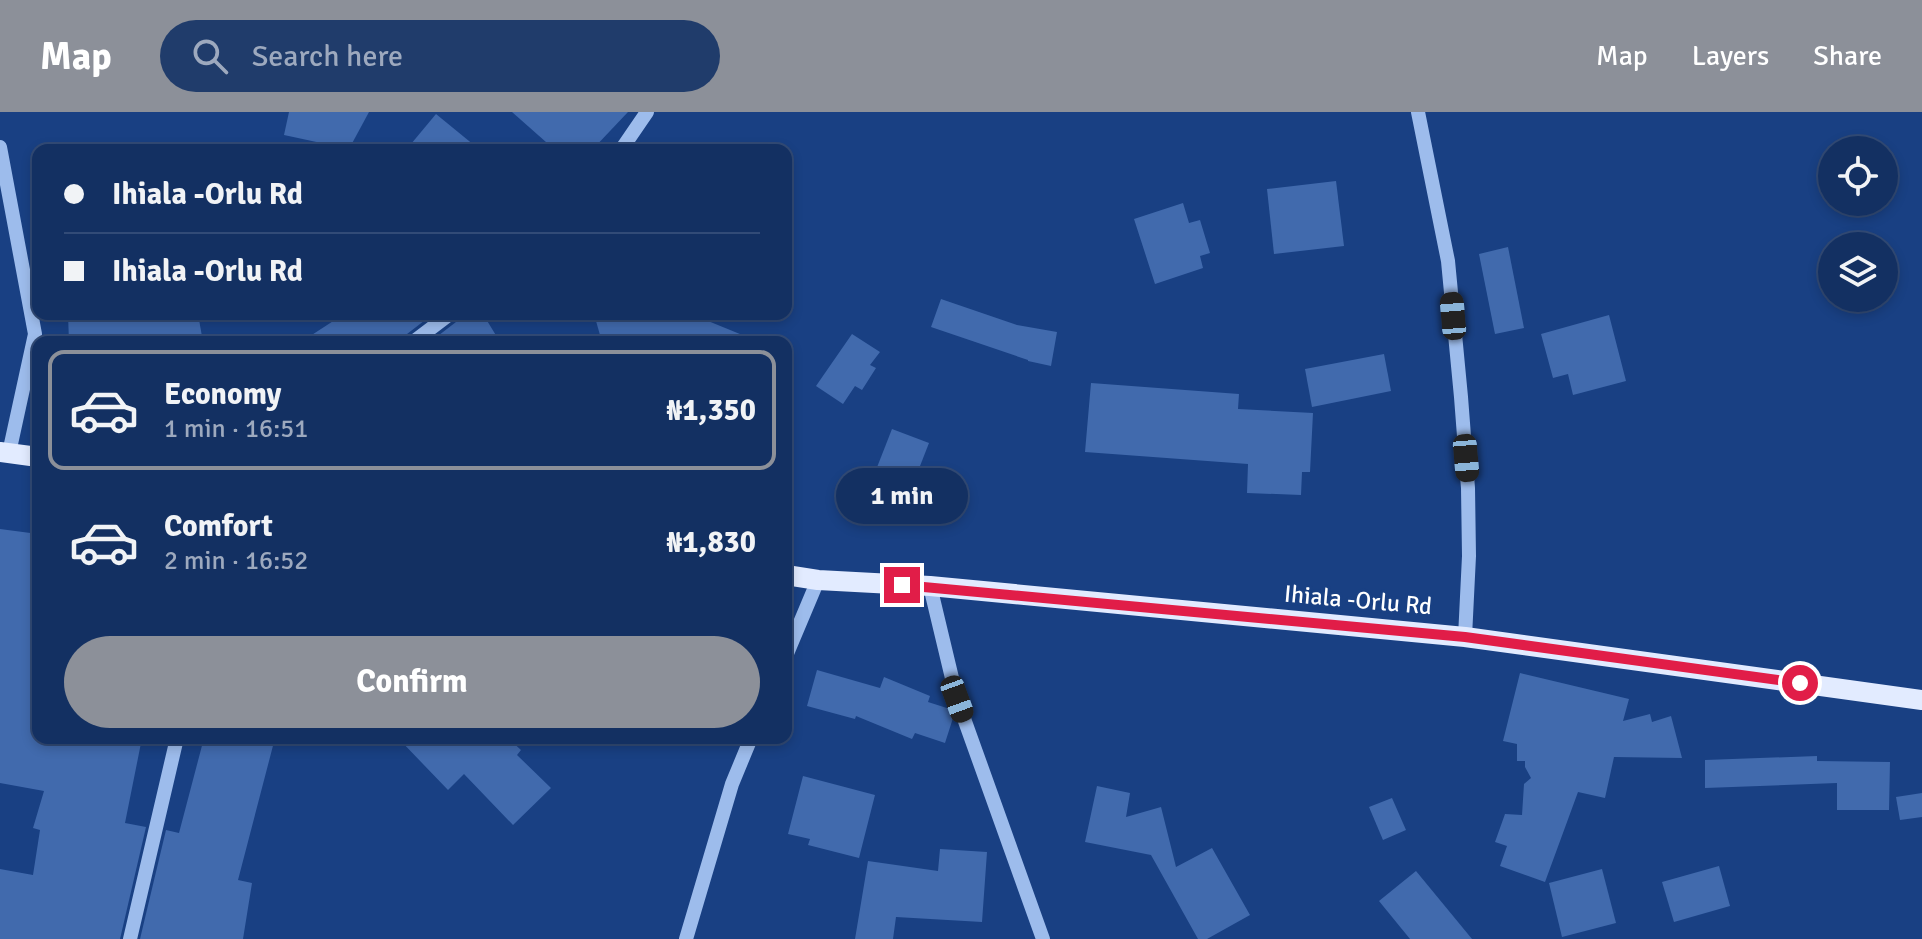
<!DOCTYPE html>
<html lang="en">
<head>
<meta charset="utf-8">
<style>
	body { margin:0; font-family:Signika,sans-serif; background:#203c6b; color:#f1f3f6; height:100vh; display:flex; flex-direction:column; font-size:30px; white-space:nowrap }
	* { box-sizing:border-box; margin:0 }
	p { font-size:26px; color:#9da9be }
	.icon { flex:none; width:44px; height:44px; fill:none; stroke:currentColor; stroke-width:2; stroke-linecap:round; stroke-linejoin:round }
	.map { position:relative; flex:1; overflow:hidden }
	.side { position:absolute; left:32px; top:224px; width:760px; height:408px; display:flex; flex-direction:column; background:#133062; border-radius:16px; box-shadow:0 4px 12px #0003,0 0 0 2px #324b77 }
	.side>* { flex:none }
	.top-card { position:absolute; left:32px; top:32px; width:760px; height:176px; border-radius:16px; box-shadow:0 4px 12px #0003,0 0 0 2px #324b77; display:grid; align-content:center; height:176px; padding:0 32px; background:#133062 }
	.buttons { position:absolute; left:1818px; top:24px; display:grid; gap:16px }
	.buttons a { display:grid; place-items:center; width:80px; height:80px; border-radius:50%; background:#133062; box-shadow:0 4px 12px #0003,0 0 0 2px #324b77; font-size:40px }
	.end { position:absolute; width:36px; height:36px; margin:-18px; border:10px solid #e11d48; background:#fff; box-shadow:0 0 0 4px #fff }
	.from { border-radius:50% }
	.bubble { position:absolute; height:56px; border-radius:28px; background:#133062; box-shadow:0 4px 12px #0003,0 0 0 2px #324b77; font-size:26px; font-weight:700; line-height:56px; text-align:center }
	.car { position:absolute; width:24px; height:48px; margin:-24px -12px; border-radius:10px; box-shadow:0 0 6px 2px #0007; background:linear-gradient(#222 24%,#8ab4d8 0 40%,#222 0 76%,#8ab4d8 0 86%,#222 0) }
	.top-card b { display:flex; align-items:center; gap:28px; height:76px; font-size:30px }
	.top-card b+b { border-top:2px solid #324b77 }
	.top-card i { width:20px; height:20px; background:#f1f3f6 }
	ul { padding:14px 0 0; list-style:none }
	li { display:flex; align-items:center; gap:24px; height:120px; margin:0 16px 12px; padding:0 16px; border:4px solid transparent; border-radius:16px }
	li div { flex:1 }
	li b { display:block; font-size:30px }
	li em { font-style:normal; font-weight:700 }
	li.active { border-color:#8c9099 }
	li>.icon { width:72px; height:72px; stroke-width:1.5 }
	.button { display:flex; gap:16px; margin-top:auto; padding:16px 32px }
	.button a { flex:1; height:92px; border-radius:48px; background:#8c9099; color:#fff; font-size:32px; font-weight:700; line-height:92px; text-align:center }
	header { display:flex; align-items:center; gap:48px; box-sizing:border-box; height:112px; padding:0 40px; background:#8c9099; color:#fff }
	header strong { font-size:38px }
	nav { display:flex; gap:44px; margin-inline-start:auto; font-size:28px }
	.search { width:560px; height:72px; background:#203c6b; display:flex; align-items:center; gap:20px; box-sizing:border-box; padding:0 28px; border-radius:44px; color:#9da9be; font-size:30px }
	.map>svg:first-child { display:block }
	.building { fill:#416aad }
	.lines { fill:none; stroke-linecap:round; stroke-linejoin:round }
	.minor { stroke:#9dbcec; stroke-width:14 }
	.major { stroke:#e2ebff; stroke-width:20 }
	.route { stroke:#e11d48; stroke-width:10 }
	.labels { text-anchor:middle; stroke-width:6; stroke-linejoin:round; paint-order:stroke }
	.street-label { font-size:24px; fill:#fff; stroke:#194083 }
</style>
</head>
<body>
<header>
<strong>Map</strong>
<div class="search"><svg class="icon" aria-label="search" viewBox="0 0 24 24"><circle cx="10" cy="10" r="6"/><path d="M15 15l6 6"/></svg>Search here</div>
<nav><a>Map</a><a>Layers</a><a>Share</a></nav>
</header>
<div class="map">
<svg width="1922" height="827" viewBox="0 0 1922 827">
	<rect width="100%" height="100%" fill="#194083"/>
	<!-- building -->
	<g class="building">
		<path d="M289,0h80l-20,37 -65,-14z"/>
		<path d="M512,0h116l-36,38h-37z"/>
		<path d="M436,2l44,36h-74z"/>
		<path d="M1336,69l8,65 -70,8 -7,-65z"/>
		<path d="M1183,91l6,20 11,-3 10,33 -10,3 3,12 -48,16 -21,-65z"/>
		<path d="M1508,135l16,81 -29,6 -16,-80z"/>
		<path d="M941,187l76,26 40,7 -6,34 -23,-5v-1l-97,-33z"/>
		<path d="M68,202h130l5,28h-134z"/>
		<path d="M344,202h89l-26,20 -4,8h-102z"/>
		<path d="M460,202h23l17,28h-70l26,-20z"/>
		<path d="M594,202h97l66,27 -155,1z"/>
		<path d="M1609,203l17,66 -53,14 -5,-21 -15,4 -12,-44z"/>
		<path d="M852,222l28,18 -10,13 6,3 -14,22 -7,-4 -12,18 -27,-18z"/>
		<path d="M1384,242l7,37 -79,16 -7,-38z"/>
		<path d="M1091,271l148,11 -1,15 75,4 -3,59h-8l-1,23 -54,-2 1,-29 -163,-12z"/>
		<path d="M892,317l37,14 -18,46 -37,-14z"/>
		<path d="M0,417l38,5v180l-5,24h109l-17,85 21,4 -26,112h-120v-70l33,6 7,-45 -7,-2 11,-37 -44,-8z"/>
		<path d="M817,558l63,18 4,-11 46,19 -2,6 22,7 3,9 -8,25 -30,-10 -3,6 -56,-23 -1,3 -48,-13z"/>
		<path d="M1520,561l109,26 -6,22 27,-7 2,8 19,-6 11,42 -68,-1 -9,41 -27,-6 -33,90 -45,-16 7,-20 -12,-4 10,-28 17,1 2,-31 7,-6 -6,-11v-6h-8v-17l-14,-3z"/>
		<path d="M204,626h71l-37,142 14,3 -9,56h-103l26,-109 13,3z"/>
		<path d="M398,626h110l13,12 -4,5 34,33 -38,37 -49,-51 -16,16z"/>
		<path d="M1817,644v5l73,1 -1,48h-52v-27l-132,5v-28z"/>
		<path d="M803,664l72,19 -16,63 -51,-13 2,-6 -22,-5z"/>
		<path d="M1097,674l33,7 -4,24 35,-10 15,60 36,-19 38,67 -43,24h-9l-47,-84 -66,-13z"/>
		<path d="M1922,681v24l-22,3 -4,-23z"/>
		<path d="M1392,686l14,32 -23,10 -14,-33z"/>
		<path d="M940,737l47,3 -5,70 -86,-5 -3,22h-38l13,-78 70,10z"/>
		<path d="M1719,754l11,40 -56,16 -12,-40z"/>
		<path d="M1602,757l14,54 -54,14 -13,-54z"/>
		<path d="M1416,759l56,68h-62l-31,-38z"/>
	</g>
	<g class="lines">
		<!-- minor -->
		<g class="minor">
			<path d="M1418,0l30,149 13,136 7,91 1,68 -4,81"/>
			<path d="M0,35l35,187 -26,119"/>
			<path d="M621,38l26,-38"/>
			<path d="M413,230l37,-28"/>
			<path d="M930,474l27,113 86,240"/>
			<path d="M786,544l32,-76"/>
			<path d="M130,827l47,-201"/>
			<path d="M686,827l46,-155 19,-46"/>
		</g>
		<!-- major -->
		<g class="major">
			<path d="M0,340l38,5"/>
			<path d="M786,463l32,5 112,6 535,51 457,63"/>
		</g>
	</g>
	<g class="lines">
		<!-- route -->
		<path class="route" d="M902,473l563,52 335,46"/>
	</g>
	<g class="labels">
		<!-- street labels -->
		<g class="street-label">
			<text transform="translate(1358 488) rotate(5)" y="8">Ihiala -Orlu Rd</text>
		</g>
	</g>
</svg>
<div class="buttons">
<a><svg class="icon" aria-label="locate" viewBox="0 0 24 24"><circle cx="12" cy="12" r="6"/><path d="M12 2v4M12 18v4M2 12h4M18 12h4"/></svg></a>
<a><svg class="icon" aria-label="layers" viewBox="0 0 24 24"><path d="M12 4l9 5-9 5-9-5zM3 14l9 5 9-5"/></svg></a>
</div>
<i class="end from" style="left:1800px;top:571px"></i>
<i class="end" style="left:902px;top:473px"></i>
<div class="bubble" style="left:836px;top:356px;width:132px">1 min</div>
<i class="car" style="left:1453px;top:204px;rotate:355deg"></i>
<i class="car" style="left:1466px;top:346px;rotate:175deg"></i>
<i class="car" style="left:957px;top:587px;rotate:160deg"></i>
<div class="top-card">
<b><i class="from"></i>Ihiala -Orlu Rd</b>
<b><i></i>Ihiala -Orlu Rd</b>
</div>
<section class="side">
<ul>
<li class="active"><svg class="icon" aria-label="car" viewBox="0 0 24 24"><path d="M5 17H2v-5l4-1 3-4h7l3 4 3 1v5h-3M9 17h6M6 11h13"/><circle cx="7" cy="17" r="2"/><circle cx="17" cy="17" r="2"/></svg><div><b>Economy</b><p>1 min · 16:51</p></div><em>₦1,350</em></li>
<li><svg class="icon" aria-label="car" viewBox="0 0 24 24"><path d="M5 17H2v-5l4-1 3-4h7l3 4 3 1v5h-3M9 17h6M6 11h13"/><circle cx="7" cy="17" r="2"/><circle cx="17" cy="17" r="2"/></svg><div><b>Comfort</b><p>2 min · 16:52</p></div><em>₦1,830</em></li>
</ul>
<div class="button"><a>Confirm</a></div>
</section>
</div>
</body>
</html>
